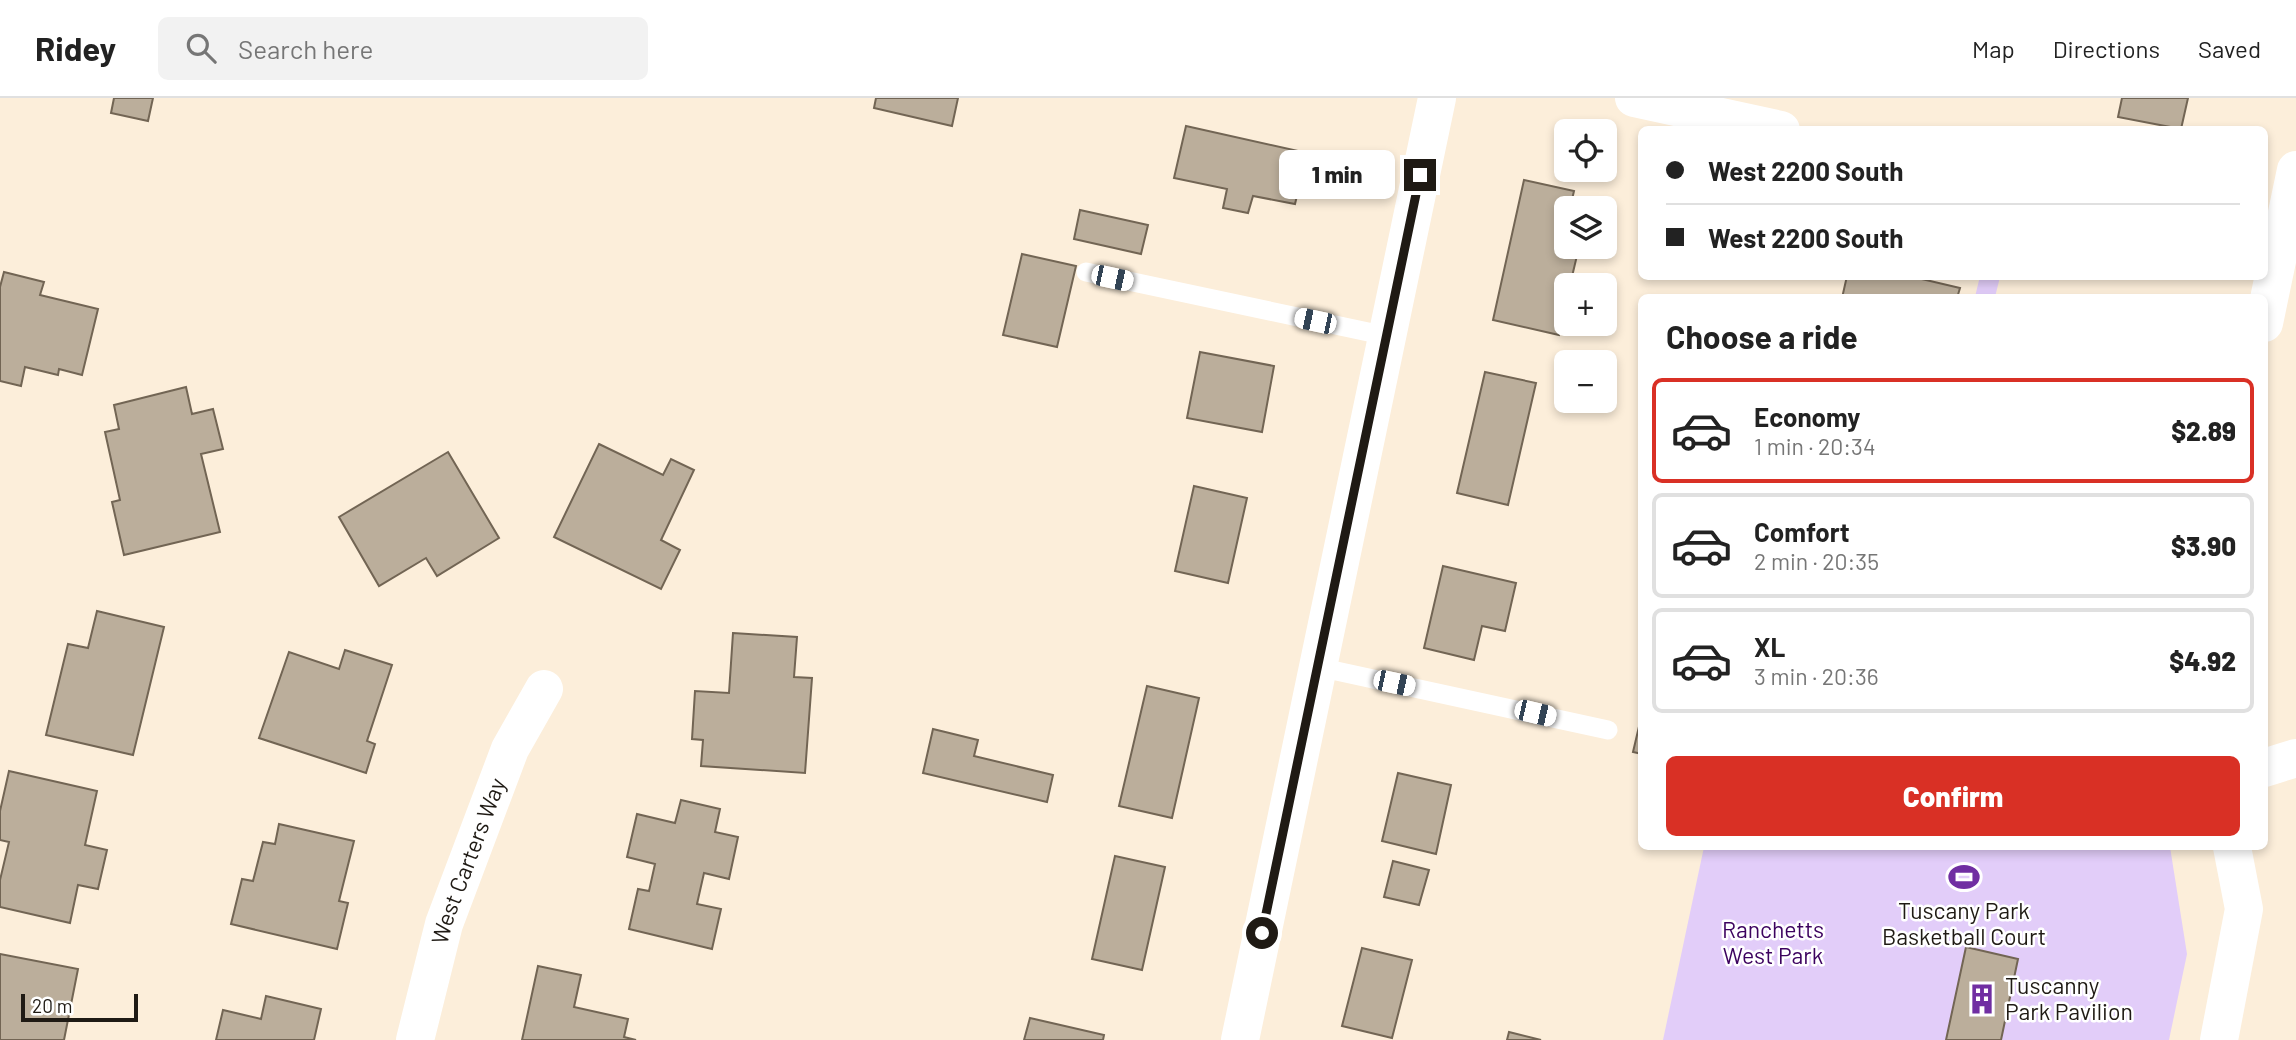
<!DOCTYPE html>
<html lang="en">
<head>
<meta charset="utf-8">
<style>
	body { margin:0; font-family:Barlow,sans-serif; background:#f2f2f2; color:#222; height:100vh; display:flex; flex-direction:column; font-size:26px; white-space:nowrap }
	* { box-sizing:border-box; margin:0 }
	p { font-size:23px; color:#767676 }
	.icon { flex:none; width:38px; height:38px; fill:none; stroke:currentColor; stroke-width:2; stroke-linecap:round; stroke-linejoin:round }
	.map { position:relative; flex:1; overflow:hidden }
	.side { position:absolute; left:1638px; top:196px; width:630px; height:556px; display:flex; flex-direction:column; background:#fff; border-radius:10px; box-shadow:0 4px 10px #0003 }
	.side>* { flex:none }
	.banner { position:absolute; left:1638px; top:28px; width:630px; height:154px; border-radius:10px; box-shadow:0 4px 10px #0003; display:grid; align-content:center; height:154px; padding:0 28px; background:#fff }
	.tools { position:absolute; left:1554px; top:21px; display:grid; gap:14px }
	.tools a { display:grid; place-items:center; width:63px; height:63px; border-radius:10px; background:#fff; box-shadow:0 4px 10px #0003; font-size:35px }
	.scale { position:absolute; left:21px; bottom:18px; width:117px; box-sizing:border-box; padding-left:7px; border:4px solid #1f1a14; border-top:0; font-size:19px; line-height:24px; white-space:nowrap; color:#1f1a14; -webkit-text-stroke:5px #fff; paint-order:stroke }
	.end { position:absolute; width:32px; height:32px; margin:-16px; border:9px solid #1f1a14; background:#fff; box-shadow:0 0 0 4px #fff }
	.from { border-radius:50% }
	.bubble { position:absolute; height:49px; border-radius:10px; background:#fff; box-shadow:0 4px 10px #0003; font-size:23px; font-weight:800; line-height:49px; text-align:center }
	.car { position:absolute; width:21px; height:42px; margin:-21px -10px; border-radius:9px; box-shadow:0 0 5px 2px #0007; background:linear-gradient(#fff 24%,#345 0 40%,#fff 0 76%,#345 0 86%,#fff 0) }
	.banner b { display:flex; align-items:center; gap:24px; height:66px; font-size:26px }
	.banner b+b { border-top:2px solid #e0e0e0 }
	.banner i { width:18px; height:18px; background:#222 }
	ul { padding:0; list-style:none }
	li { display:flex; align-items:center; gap:21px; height:105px; margin:0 14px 10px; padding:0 14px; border:4px solid #e0e0e0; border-radius:10px }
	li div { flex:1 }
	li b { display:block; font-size:26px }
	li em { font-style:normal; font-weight:800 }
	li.active { border-color:#d93025 }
	li>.icon { width:63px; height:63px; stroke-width:1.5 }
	h2 { padding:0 28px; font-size:32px; line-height:84px }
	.cta { display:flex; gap:14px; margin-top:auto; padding:14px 28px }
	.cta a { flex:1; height:80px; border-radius:10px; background:#d93025; color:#fff; font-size:28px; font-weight:800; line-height:80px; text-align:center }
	header { display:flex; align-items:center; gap:42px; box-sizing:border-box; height:98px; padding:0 35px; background:#fff; border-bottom:2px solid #e0e0e0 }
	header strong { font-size:33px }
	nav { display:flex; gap:38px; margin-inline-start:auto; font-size:24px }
	.search { width:490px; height:63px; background:#f2f2f2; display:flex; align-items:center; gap:18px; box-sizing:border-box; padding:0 24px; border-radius:10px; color:#767676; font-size:26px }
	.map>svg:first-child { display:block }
	.green { fill:#e2cdf9 }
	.building { fill:#bbae9b; stroke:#726554; stroke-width:2 }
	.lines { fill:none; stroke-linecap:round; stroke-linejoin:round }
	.service { stroke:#fff; stroke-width:19 }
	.minor { stroke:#fff; stroke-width:38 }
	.route { stroke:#1f1a14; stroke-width:9 }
	.labels { text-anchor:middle; stroke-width:5; stroke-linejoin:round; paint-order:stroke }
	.street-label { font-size:23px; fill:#1f1a14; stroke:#fff }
	.poi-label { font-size:23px; fill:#1f1a14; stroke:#fff }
	.park-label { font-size:23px; fill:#3c025f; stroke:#fff }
</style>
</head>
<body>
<header>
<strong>Ridey</strong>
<div class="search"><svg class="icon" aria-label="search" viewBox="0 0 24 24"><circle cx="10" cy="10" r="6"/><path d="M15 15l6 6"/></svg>Search here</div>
<nav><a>Map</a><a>Directions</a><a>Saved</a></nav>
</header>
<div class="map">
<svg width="2296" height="942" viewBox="0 0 2296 942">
	<rect width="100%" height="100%" fill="#fceeda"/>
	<!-- green -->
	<g class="green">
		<path d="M1980,178l20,1 -5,20h-20z"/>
		<path d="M1704,749h466l17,107 -18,86h-506z"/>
	</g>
	<!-- building -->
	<g class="building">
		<path d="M114,0h39l-5,23 -37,-8z"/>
		<path d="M876,0h82l-6,28 -78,-18z"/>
		<path d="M2122,0h66l-7,31 -63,-12z"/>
		<path d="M1186,28l121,27 -12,51 -42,-8 -5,17 -25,-5 4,-19 -53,-11z"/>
		<path d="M1524,82l50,11 -4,17h-4v16l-4,18 4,1v4h13l-9,38h-4v18l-7,32 -66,-15z"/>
		<path d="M1080,112l68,15 -7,29 -67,-15z"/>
		<path d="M1022,156l54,12 -19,81 -54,-12z"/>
		<path d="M4,174l40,10 -4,13 58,14 -16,66 -23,-6 -1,6 -33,-8 -4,19 -21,-5v-94z"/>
		<path d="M1847,178h62l51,12 -3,10h-115z"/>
		<path d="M1200,254l74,14 -12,66 -75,-14z"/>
		<path d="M1485,274l51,11 -28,122 -51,-12z"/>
		<path d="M186,289l6,27 21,-5 10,40 -22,5 19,78 -96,23 -12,-53 8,-2 -15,-68 14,-3 -5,-24z"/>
		<path d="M599,346l64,31 8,-16 23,11 -33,70 19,10 -19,39 -107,-52z"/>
		<path d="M448,354l51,86 -62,38 -11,-18 -47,28 -40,-69z"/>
		<path d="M1194,388l53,12 -19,85 -53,-12z"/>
		<path d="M1443,468l73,17 -11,48 -23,-5 -8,34 -50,-12z"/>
		<path d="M97,513l67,16 -31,128 -87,-20 22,-91 20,4z"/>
		<path d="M733,535l64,4 -3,40 18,1 -7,95 -104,-7 2,-26 -11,-1 3,-48 34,2z"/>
		<path d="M345,552l47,15 -25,76 8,3 -9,29 -107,-35 30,-86 50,17z"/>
		<path d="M1147,588l52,12 -27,120 -53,-12z"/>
		<path d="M1641,620h1v36l-9,-2z"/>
		<path d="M933,631l45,11 -4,16 79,19 -6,27 -124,-29z"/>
		<path d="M9,673l88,20 -12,54 22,5 -9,39 -20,-4 -8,38 -70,-16v-27l9,-38 -9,-2v-29z"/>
		<path d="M1398,675l53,12 -15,69 -54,-13z"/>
		<path d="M681,702l39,9 -5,23 23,5 -9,42 -25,-6 -7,31 24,5 -9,40 -83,-20 9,-40 11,2 6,-27 -28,-7 10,-43 38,9z"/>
		<path d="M279,726l75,17 -15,60 9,2 -11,46 -106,-25 11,-45 11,2 10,-39 12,2z"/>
		<path d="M1115,758l50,11 -23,103 -50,-11z"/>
		<path d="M1393,763l36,9 -10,35 -35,-8z"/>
		<path d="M1966,849l52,12 -17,81h-55z"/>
		<path d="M1362,850l50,12 -20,78 -50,-12z"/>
		<path d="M0,856l78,15 -14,71h-64z"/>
		<path d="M538,868l43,9 -7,32 54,12 -4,18 12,3h-114z"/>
		<path d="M266,898l55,13 -7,31h-98l7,-30 38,9z"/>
		<path d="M1030,920l74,17 -1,5h-79z"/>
		<path d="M1509,934l32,8h-34z"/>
	</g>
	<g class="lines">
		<!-- service -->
		<g class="service">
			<path d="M1086,174l301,64"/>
			<path d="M1318,569l290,63"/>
		</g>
		<!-- minor -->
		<g class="minor">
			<path d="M1634,0l147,32"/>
			<path d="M2264,225l32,-153"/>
			<path d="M2264,670l32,-10"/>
			<path id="s1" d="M415,942l29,-116 66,-175 34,-60"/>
			<path d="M1240,942l197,-942"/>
			<path d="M2219,942l25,-131 -12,-62"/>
		</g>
	</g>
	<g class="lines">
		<!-- route -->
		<path class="route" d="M1262,835l158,-758"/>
	</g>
	<!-- icons -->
	<defs>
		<g id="stadium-bare" transform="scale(2.415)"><path d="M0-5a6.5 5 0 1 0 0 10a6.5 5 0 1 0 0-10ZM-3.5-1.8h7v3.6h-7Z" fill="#702ea2" stroke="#fff" stroke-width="2.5" paint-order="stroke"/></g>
		<g id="building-bare" transform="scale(2.415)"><path d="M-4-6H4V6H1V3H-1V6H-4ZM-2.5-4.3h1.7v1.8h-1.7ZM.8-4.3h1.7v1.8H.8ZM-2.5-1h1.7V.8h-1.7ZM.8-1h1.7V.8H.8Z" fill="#702ea2" stroke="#fff" stroke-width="2.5" paint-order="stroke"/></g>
	</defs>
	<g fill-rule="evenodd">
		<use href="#stadium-bare" x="1964" y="779"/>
		<use href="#building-bare" x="1982" y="901"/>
	</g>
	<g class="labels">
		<!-- street labels -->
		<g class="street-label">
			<text dy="8" stroke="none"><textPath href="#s1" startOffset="187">West Carters Way</textPath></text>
		</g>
		<!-- poi labels -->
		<g class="poi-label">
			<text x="1964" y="821">Tuscany Park<tspan x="1964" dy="26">Basketball Court</tspan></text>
			<text x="2005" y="896" text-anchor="start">Tuscanny<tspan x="2005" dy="26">Park Pavilion</tspan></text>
		</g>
		<!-- park labels -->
		<g class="park-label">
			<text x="1773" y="840">Ranchetts<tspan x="1773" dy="26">West Park</tspan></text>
		</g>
	</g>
</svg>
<div class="tools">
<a><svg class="icon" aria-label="locate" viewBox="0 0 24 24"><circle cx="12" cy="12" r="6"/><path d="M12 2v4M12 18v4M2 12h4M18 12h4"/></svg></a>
<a><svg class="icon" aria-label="layers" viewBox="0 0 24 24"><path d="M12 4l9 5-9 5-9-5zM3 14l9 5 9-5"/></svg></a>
<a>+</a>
<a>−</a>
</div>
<div class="scale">20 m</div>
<i class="end from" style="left:1262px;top:835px"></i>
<i class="end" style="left:1420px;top:77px"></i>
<div class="bubble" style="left:1279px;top:52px;width:116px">1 min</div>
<i class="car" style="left:1112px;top:180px;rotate:102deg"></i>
<i class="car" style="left:1315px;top:223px;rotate:282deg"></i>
<i class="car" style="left:1394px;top:585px;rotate:102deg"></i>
<i class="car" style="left:1535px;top:615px;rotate:103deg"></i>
<div class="banner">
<b><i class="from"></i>West 2200 South</b>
<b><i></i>West 2200 South</b>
</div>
<section class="side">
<h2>Choose a ride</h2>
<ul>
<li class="active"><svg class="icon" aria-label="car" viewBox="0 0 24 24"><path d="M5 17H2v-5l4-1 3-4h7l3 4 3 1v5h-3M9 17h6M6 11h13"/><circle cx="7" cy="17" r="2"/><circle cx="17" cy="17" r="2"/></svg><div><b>Economy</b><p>1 min · 20:34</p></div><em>$2.89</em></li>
<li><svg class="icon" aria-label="car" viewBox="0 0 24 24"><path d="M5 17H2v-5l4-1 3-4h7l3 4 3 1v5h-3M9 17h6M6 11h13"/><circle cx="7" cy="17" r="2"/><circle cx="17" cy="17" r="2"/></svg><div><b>Comfort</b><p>2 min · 20:35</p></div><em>$3.90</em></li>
<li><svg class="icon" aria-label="car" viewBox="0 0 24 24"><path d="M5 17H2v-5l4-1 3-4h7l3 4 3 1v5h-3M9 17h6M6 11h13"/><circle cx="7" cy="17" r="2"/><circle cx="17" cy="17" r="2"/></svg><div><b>XL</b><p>3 min · 20:36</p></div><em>$4.92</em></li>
</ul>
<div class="cta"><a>Confirm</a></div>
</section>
</div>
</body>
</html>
